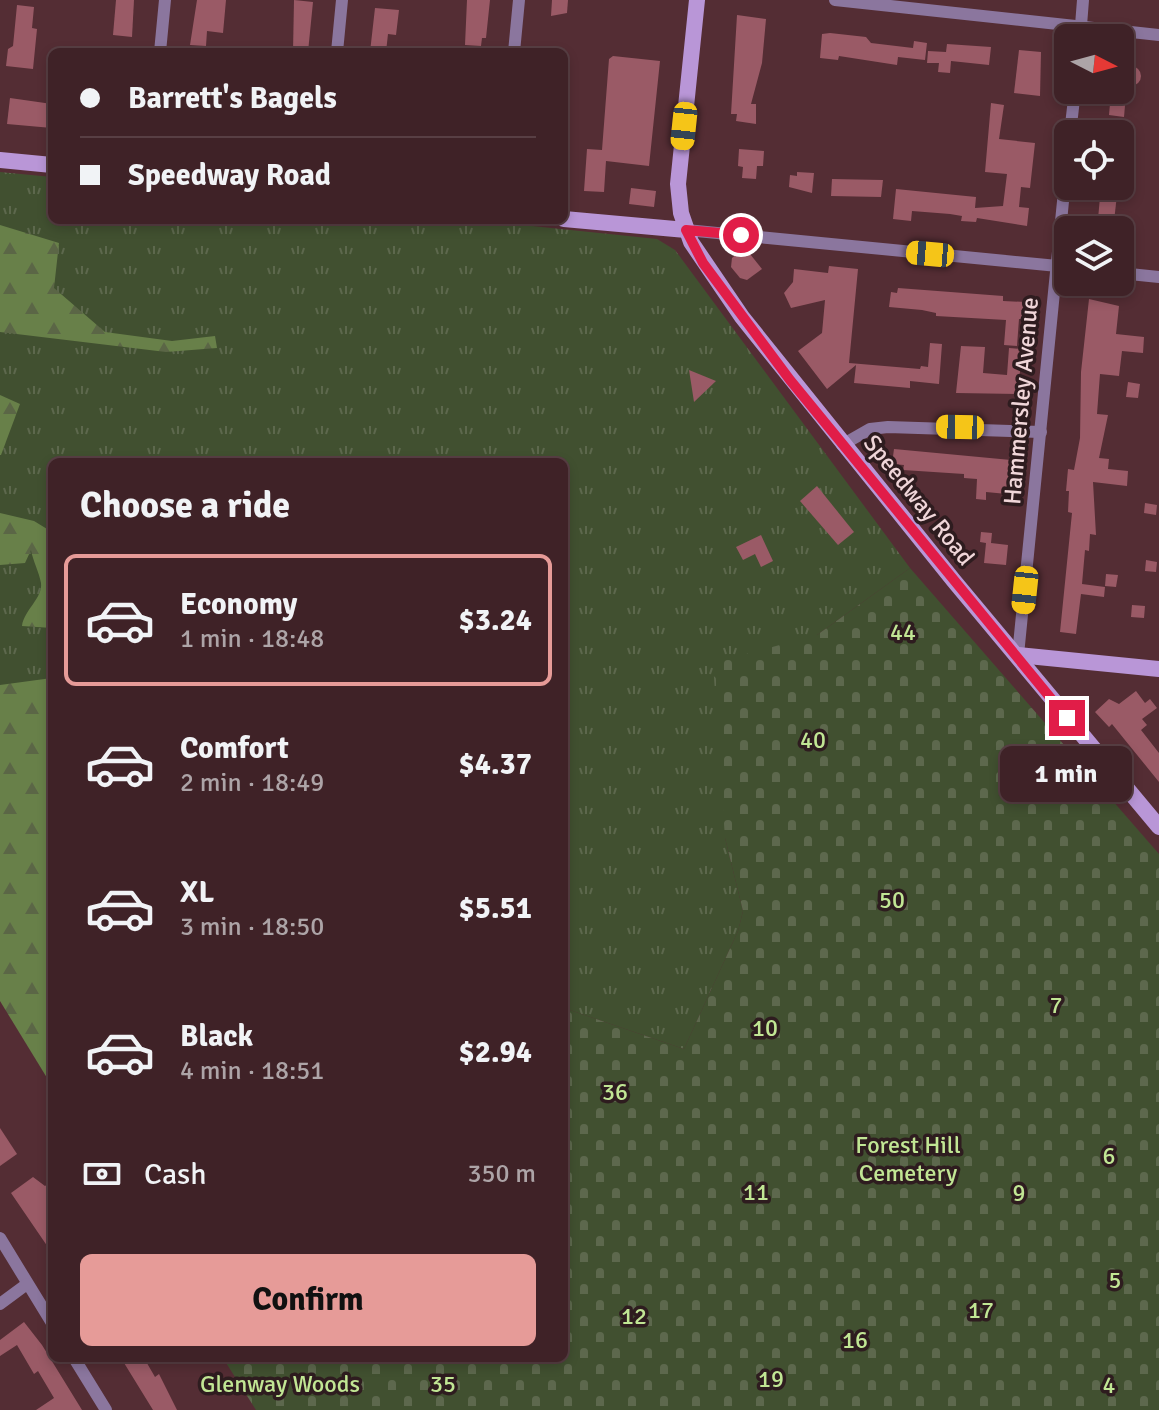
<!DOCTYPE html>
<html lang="en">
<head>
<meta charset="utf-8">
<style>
	body { margin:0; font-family:Signika,sans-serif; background:#462a2f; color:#f1f3f6; height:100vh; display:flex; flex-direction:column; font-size:30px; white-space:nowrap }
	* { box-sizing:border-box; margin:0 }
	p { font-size:26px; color:#ada4a7 }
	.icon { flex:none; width:44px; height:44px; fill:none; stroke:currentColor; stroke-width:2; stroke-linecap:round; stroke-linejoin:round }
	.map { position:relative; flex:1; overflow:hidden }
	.panel { position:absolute; left:48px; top:458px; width:520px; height:904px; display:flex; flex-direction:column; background:#3f2227; border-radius:12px; box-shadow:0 4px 12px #0003,0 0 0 2px #583f44 }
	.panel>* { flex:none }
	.banner { position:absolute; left:48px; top:48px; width:520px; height:176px; border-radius:12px; box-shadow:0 4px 12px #0003,0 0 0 2px #583f44; display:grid; align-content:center; height:176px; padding:0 32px; background:#3f2227 }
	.needle { width:52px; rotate:96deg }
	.tools { position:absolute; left:1054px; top:24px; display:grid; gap:16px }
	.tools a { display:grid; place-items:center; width:80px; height:80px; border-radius:12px; background:#3f2227; box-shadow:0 4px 12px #0003,0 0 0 2px #583f44; font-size:40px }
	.end { position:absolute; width:36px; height:36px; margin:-18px; border:10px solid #e11d48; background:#fff; box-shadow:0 0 0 4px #fff }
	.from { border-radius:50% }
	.bubble { position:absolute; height:56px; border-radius:12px; background:#3f2227; box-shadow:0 4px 12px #0003,0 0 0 2px #583f44; font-size:26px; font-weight:800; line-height:56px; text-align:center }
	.car { position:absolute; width:24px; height:48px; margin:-24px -12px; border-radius:10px; box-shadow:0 0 6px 2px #0007; background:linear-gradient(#f5c518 24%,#345 0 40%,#f5c518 0 76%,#345 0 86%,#f5c518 0) }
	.banner b { display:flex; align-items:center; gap:28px; height:76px; font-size:30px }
	.banner b+b { border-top:2px solid #583f44 }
	.banner i { width:20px; height:20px; background:#f1f3f6 }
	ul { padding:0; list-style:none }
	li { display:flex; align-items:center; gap:24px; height:132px; margin:0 16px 12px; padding:0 16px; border:4px solid transparent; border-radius:12px }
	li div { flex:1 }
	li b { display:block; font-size:30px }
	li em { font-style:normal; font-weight:800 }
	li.current { border-color:#e69b98 }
	li>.icon { width:72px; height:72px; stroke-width:1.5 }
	h2 { padding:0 32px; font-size:36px; line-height:96px }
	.pay { display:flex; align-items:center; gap:20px; height:88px; padding:0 32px; font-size:30px }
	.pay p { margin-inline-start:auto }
	.cta { display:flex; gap:16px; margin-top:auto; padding:16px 32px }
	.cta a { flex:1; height:92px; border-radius:12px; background:#e69b98; color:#111; font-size:32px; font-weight:800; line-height:92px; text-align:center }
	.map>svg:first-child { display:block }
	.grass { fill:url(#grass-tufts) }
	.forest { fill:url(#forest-firs) }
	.cemetery { fill:url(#cemetery-stones) }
	.building { fill:#9a5a66 }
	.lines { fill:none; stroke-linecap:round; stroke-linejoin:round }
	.street { stroke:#8b769e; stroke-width:12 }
	.secondary { stroke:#b996d7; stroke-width:16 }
	.route { stroke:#e11d48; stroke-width:10 }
	.labels { text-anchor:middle; stroke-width:7; stroke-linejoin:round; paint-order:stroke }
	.street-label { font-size:24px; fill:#f0d6d9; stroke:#2e1c1f }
	.park-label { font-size:24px; fill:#c1e694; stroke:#2e1c1f }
</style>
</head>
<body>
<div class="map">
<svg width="1159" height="1410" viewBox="0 0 1159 1410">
	<defs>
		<pattern id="grass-tufts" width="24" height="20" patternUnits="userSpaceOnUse" patternTransform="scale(2)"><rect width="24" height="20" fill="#415030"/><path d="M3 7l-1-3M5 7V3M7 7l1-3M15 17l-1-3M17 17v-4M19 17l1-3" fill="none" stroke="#5d684d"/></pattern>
		<pattern id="forest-firs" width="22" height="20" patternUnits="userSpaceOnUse" patternTransform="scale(2)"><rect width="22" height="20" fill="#688049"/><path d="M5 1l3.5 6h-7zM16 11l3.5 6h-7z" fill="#5b6646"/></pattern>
		<pattern id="cemetery-stones" width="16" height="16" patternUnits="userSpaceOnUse" patternTransform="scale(2)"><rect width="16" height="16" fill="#415030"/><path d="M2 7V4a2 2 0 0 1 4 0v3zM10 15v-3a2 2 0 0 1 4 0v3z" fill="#5d684d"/></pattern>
	</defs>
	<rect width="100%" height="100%" fill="#542d34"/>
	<!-- grass -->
	<path class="grass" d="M0,172l52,5v43h421l184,19 18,11 235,318 -93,67 -92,203 18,73 -5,20 -54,118 -120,-41v-546h-512v234l-52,6z"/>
	<!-- forest -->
	<g class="forest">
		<path d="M0,225l59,18 -5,45 51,44 67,9 43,-5 2,12 -51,4 -166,-20z"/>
		<path d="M0,395l20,9 -19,51h-1z"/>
		<path d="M0,513l34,8 18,11v96l-30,-2c2,-16 21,-28 19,-43 -2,-11 -8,-22 -10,-33l-6,13 -25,2z"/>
		<path d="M52,678v408l-52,-85v-316z"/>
	</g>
	<!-- cemetery -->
	<path class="cemetery" d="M910,568l249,286v556h-903l-33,-52h341v-350l120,41 54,-118 5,-20 -18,-73 -12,-175 104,-28z"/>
	<!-- building -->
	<g class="building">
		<path d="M116,0h18l-2,37 -19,-2z"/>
		<path d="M197,0h29l-3,33 -16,-2 -1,15 -16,-1z"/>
		<path d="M294,0l19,2 -5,50h-15z"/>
		<path d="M467,0h23l-4,38h-4l-1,8 -16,-1z"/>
		<path d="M552,0h16l-1,13 -16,3z"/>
		<path d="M17,5l17,2 -2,21 5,1 -4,40 -27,-3 2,-17 5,-3z"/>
		<path d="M375,8l24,2 -3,25 -8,-1 -2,18h-16z"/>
		<path d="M737,15l29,4 -4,44 -11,41h5v20l-20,-3 1,-7h-6z"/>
		<path d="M830,33l36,4 5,6 42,5 1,-7 13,2 -2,17 -27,-3 -1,8 -58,-9 -1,4 -18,-2 2,-24z"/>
		<path d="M947,44l44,3 -2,18 -38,-4 -1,12 -12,-1 1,-9h-12l1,-12 18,1z"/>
		<path d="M1019,50l22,2 -1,44 -26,-3z"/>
		<path d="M613,56l47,5 -11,105 -43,-5 -2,31 -20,-1 3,-42 15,1 7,-91z"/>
		<circle cx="1131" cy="76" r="10"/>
		<path d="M1111,92l15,2 -2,23 -15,-2z"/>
		<path d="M10,98l42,6v24l-45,-4z"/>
		<path d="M991,103l13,2 -5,34 36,4 -5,45 -9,-1 -2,20 10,1 -2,18 -50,-8 -1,4 -15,-1 1,-5 -12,-2 -38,-3 -1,10 -18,-2 3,-30 80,8 -1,11 28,-2 4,-32 -22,-2z"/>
		<path d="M739,149l25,2 -1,15h-6l-1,13 -14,-1 1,-11 -5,-1z"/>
		<path d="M797,172l17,1 -2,20 -23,-6 1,-12 7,1z"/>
		<path d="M832,179l51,1 -2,17 -50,-1z"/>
		<path d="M1101,186h17l-5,44h-16z"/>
		<path d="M631,188l25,3 -2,16 -25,-3z"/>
		<path d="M739,252l11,2 12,15 -15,11 -7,-2 -9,-11 1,-9z"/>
		<path d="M829,266l29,3 -9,94 71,6 1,-3 7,1 2,-24 12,1 -3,40 -29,-3v7l-56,-5 2,-18 -29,24 -29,-38 24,-18 3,-33 -34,8 -7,-15 9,-11 1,-13 34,4z"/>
		<path d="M898,288l105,8v5l23,1 -1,17h-6l-2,27 -13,-1 2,-25 -70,-4v-3l-14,-3 -33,-3 2,-15 6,1z"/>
		<path d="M1089,299l30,7 -3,28 28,3 -1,16 -21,-2 -3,25 -19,-2 -3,40 11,1 -9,43 10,1 -1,10 20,2 -1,15 -34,-4 3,53 -6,-1 -1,17 -4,-1 -3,34 23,3 -1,10 -23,-3 -5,40 -16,-2 12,-119 -4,-1 1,-21h-3l2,-22 6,1 6,-32 1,-66z"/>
		<path d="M961,346l24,1 -2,26 24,2 2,-27 13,1 -4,45 -62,-1z"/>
		<path d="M689,370l27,11 -22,21z"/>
		<path d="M1128,382l12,2 -2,14 -12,-1z"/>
		<path d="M894,449l117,11 -4,34 -21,-2v8l-10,-1 1,-20 -13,-1v-4l-61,-4 1,-5 -12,-1z"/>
		<path d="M817,486l37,46 -16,13 -38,-44z"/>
		<path d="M1145,503l12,2 -1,10 -12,-2z"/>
		<path d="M981,532l11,1 -1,10 17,2 -2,20 -22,-2 2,-20 -6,-1z"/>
		<path d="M761,535l12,26 -12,6 -6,-13 -12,6 -7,-13z"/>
		<path d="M1146,560l11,2 -1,10 -11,-1z"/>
		<path d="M1106,574l12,1 -2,12 -11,-1z"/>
		<path d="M1132,605l13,1 -1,12 -13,-1z"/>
		<path d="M1136,691l9,12 5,-4 7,9 -15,11 5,6 -6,5 18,23v29l-47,-58 -3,3 -14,-15 14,-13 10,5z"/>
		<path d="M0,1128l17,26 -17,12z"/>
		<path d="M33,1177l12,9 7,-5v72l-41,-60z"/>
		<path d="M24,1322l18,23 40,65h-46l18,-12 -16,-27 -4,3 -17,-29 -17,11v-16z"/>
		<path d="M121,1358h23l11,19 4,-3 18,36h-24z"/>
	</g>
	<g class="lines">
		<!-- street -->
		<g class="street">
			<path d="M835,0l324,35"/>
			<path d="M1080,38l3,-38"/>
			<path d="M160,52l5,-52"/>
			<path d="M337,52l5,-52"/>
			<path d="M514,52l5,-52"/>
			<path d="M1070,134l5,-44"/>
			<path d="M686,230l382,37"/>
			<path d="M1120,273l39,4"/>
			<path d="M842,445l28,-16 18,-2 153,5"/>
			<path d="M1018,655l50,-504"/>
			<path d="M0,1238l52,85"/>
			<path d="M0,1304l27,-20"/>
			<path d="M74,1358l32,52"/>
		</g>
		<!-- secondary -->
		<g class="secondary">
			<path d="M697,0l-19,184 3,29 10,29 51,75 212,264 205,246"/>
			<path d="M0,160l52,5"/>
			<path d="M564,219l122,11"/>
			<path d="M1018,655l141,14"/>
		</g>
	</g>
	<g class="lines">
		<!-- route -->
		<path class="route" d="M741,235l-55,-5 17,33 87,117 277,338"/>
	</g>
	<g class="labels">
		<!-- street labels -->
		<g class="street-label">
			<text transform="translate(1021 401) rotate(-85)" y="8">Hammersley Avenue</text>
			<text transform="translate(919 500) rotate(51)" y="8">Speedway Road</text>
		</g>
		<!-- park labels -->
		<g class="park-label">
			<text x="903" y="640">44</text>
			<text x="813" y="748">40</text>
			<text x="892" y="908">50</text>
			<text x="1056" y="1013">7</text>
			<text x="765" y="1036">10</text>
			<text x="615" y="1100">36</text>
			<text x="908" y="1153">Forest Hill<tspan x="908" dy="28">Cemetery</tspan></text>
			<text x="1109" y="1164">6</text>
			<text x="756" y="1200">11</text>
			<text x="1019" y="1201">9</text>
			<text x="1115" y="1288">5</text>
			<text x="981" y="1318">17</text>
			<text x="634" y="1324">12</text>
			<text x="855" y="1348">16</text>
			<text x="771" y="1387">19</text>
			<text x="280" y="1392">Glenway Woods</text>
			<text x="443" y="1392">35</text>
			<text x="1109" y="1393">4</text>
		</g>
	</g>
</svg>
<div class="tools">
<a><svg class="needle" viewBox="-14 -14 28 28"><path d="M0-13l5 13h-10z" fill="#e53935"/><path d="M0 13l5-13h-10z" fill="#ada4a7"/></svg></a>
<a><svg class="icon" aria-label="locate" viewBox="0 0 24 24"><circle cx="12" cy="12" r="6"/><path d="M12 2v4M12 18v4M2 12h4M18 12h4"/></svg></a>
<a><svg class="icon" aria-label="layers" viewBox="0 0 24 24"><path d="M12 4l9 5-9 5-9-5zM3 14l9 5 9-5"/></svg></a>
</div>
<i class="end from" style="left:741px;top:235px"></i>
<i class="end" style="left:1067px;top:718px"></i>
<div class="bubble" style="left:1000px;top:746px;width:132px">1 min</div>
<i class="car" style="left:684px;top:126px;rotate:186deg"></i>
<i class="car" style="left:930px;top:254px;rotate:275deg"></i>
<i class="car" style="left:960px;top:427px;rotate:271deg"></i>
<i class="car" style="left:1025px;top:590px;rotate:186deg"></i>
<div class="banner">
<b><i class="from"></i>Barrett's Bagels</b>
<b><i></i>Speedway Road</b>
</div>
<section class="panel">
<h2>Choose a ride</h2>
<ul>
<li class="current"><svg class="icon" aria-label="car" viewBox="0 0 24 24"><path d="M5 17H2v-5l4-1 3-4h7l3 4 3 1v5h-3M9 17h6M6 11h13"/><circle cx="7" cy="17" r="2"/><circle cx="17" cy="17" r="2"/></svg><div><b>Economy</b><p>1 min · 18:48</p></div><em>$3.24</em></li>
<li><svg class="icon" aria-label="car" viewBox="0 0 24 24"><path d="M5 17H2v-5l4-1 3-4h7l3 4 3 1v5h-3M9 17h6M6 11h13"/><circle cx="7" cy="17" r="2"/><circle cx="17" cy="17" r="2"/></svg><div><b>Comfort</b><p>2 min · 18:49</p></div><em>$4.37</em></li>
<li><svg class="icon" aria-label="car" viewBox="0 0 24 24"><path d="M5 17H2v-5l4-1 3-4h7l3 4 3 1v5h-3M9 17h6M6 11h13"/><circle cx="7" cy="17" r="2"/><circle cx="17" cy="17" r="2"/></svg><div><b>XL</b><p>3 min · 18:50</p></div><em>$5.51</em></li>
<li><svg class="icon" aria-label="car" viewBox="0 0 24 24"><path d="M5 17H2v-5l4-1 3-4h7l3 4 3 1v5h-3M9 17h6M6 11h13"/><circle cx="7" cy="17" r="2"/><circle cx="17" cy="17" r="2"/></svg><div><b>Black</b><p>4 min · 18:51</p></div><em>$2.94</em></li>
</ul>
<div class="pay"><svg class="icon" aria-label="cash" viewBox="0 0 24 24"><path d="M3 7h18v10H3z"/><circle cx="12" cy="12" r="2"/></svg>Cash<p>350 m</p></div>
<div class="cta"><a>Confirm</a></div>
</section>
</div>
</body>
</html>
